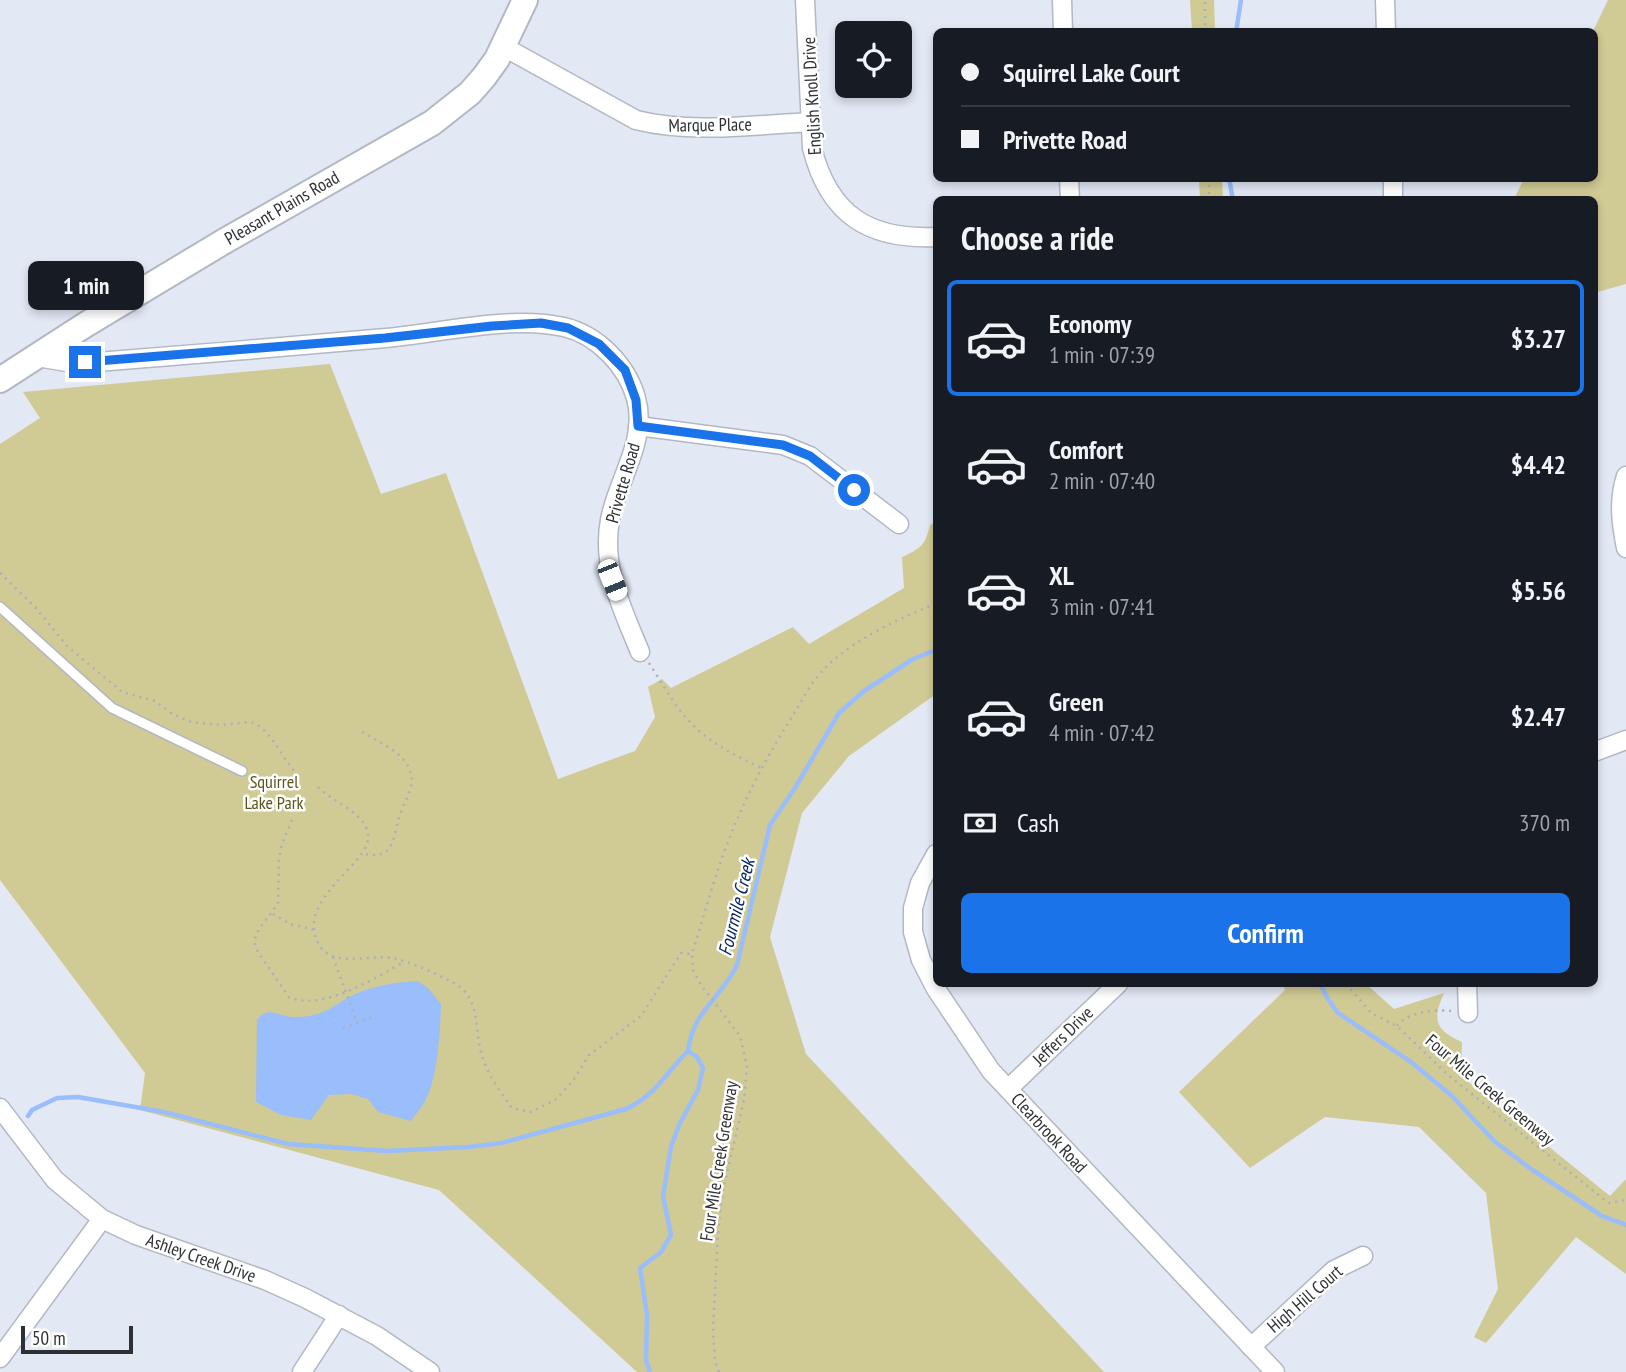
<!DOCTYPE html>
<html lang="en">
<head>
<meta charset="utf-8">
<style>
	body { margin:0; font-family:"PT Sans Narrow",sans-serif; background:#242831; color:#f1f3f6; height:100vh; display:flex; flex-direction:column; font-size:26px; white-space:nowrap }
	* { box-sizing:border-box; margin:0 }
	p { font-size:23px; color:#9ea1a6 }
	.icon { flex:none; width:38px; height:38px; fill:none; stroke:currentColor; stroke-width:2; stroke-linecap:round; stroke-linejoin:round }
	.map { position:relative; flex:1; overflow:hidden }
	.sheet { position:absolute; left:933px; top:196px; width:665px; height:791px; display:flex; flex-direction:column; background:#171b24; border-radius:10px; box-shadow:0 4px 10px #0003 }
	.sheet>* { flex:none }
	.hud { position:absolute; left:933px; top:28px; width:665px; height:154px; border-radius:10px; box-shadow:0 4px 10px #0003; display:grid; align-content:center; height:154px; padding:0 28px; background:#171b24 }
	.fabs { position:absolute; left:835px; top:21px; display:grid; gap:14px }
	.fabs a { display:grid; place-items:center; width:77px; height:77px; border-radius:10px; background:#171b24; box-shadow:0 4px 10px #0003; font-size:35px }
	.scale { position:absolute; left:21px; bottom:18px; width:112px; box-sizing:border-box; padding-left:7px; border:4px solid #2e3034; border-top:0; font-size:19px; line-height:24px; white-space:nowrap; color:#2e3034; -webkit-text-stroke:5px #fff; paint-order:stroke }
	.end { position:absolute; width:32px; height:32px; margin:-16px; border:9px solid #1a73e8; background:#fff; box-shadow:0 0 0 4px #fff }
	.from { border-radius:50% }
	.bubble { position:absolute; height:49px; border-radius:10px; background:#171b24; box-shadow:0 4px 10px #0003; font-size:23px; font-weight:800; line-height:49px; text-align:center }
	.car { position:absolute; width:21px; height:42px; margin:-21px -10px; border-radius:9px; box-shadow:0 0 5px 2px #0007; background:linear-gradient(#fff 24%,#345 0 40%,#fff 0 76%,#345 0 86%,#fff 0) }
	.hud b { display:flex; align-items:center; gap:24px; height:66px; font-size:26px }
	.hud b+b { border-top:2px solid #363941 }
	.hud i { width:18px; height:18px; background:#f1f3f6 }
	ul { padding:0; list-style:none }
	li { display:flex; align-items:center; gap:21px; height:116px; margin:0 14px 10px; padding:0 14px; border:4px solid transparent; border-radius:10px }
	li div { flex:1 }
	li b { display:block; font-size:26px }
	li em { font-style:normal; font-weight:800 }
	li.current { border-color:#1a73e8 }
	li>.icon { width:63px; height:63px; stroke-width:1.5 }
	h2 { padding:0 28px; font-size:32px; line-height:84px }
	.pay { display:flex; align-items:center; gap:18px; height:77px; padding:0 28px; font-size:26px }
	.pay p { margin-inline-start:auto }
	.cta { display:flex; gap:14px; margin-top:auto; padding:14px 28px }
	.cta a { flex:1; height:80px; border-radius:10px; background:#1a73e8; color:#fff; font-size:28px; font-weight:800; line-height:80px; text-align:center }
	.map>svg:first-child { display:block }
	.green { fill:#d0ca95 }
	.water { fill:#9abdfb }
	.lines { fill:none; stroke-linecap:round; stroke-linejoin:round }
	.stream { stroke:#9abdfb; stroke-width:4.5 }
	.lane-casing { stroke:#b2b8c3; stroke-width:12 }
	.street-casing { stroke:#b2b8c3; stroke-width:21 }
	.secondary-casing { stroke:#b2b8c3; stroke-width:28 }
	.path { stroke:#abb0ba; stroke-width:2.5; stroke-dasharray:2 5; stroke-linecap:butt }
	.lane { stroke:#fff; stroke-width:9 }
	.street { stroke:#fff; stroke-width:18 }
	.secondary { stroke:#fff; stroke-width:24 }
	.route { stroke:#1a73e8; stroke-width:9 }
	.labels { text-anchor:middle; stroke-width:5; stroke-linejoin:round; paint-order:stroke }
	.street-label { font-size:18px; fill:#2e3034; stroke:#fff }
	.park-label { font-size:18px; fill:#5c541c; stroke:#fff }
	.water-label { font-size:19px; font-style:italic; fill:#012166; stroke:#fff }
</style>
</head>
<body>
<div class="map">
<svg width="1626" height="1372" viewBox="0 0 1626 1372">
	<rect width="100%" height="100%" fill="#e2e8f4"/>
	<!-- green -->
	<g class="green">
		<path d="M1190,0h24l1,31h-23z"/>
		<path d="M1608,0h18v284l-32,9v-93l-80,-1 10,-20 70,-1 -1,-147z"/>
		<path d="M1199,179h23l1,20h-23z"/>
		<path d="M330,364l51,130 65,-21 112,306 77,-28 20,-34 -7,-30 14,-8 9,9 122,-61 16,17 95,-56 -2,-31c19,-9 23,-11 28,-32l6,-3v172l-87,62 -47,57 -32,124 36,117 298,318h-467l-198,-182 -299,-80 5,-37 -145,-193v-436l40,-26 -17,-26z"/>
		<path d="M1282,984h84l28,25 50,-16c-12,27 -9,37 18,49l-1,34 149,120 16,-17v95l-50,-37 -90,106 -12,-6 24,-48 -12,-96 -67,-66 -94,-10 -75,51 -71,-76 106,-102z"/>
	</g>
	<!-- water -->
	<path class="water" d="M418,981l10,7 13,16c-1,26 -3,76 -17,99 -4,6 -9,12 -13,18l-33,-9 -10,-13 -17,-5 -22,1 -18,25 -30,-5 -25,-13 1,-82c12,-16 22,-2 39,-3 30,0 38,-14 64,-25 19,-7 38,-10 58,-11z"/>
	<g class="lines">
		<!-- stream -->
		<g class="stream">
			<path d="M1236,32l5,-32"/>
			<path d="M1229,178l4,22"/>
			<path d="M1320,984l8,15 10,14 73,49 41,34 42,45 37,28 71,47 24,9"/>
			<path d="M688,1051c5,-41 33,-52 49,-86l33,-140 25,-37 44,-75 25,-22 49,-32 23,-9"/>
			<path d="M28,1116l4,-6 25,-12 21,-1 86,15 124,32 99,7 81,-4 33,-4 125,-34c30,-14 40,-36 62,-58"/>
			<path d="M650,1372l-4,-12 1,-45 -7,-47 21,-16 10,-17 -8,-39 8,-49 8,-22 19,-35 5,-22 -6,-11 -9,-6"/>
		</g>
		<!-- lane casing -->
		<g class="lane-casing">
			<path id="lane" d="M0,607l112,101 130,63"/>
		</g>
		<!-- street casing -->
		<g class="street-casing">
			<g id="street">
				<path d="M805,0l7,148c17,67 57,92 124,89"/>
				<path d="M1062,0l1,32"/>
				<path d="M1385,0l1,32"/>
				<path d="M504,47l132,73c56,14 117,5 175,2"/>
				<path d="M1069,178l1,22"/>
				<path d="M1393,178v22"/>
				<path d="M37,357l30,5 18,1c100,-8 201,-16 301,-25 55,-5 124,-23 178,-11 34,8 63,39 72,71 12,43 -19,82 -26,122 -9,48 13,90 30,132"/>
				<path d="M638,426l145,19 27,11 89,68"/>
				<path d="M1626,476c-8,25 -5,47 0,72"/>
				<path d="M1594,752l32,-12"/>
				<path d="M936,854l-16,29 -7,25v24l8,28 15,29 55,82 284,301"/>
				<path d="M1467,984l1,29"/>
				<path d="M1008,1089l110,-105"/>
				<path d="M0,1108l55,72 47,39 34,16 129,45 40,18 72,38 53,36"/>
				<path d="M1251,1347l83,-77 29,-14"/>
				<path d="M0,1358l102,-139"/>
				<path d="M302,1372l37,-57"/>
			</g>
		</g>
		<!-- secondary casing -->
		<g class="secondary-casing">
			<path id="secondary" d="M0,380l85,-55 138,-83 209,-119 38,-30 14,-16 13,-18 28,-59"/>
		</g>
		<!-- path -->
		<g class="path">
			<path d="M1205,32v-32"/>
			<path d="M1209,178v22"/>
			<path d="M0,573l35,34 32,39 55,46 33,9 16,12 20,9 30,3 29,-3 6,2c21,13 27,40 46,54"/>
			<path d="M649,663c11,17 21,35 33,50 21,27 50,41 80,55"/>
			<path d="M362,732c15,9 39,19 47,36 8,17 -4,31 -9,46 -7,21 -4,49 -38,39"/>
			<path d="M318,787c14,15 45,24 50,46 7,29 -73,64 -50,110 13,26 52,11 74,15 20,4 42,15 60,24 29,14 22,45 29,70 5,21 19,39 31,56l19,4 24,-12 18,-19 16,-26 52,-39 40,-63 11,1"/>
			<path d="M292,820l-10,24 -3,14 -1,46 -19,25 -5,12 4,11 31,45c33,15 86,-19 115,-35"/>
			<path d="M273,914l17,10 25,6"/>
			<path d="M333,957l24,66"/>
			<path d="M1346,984l25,29 26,13 51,49 158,126 4,2 16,-3"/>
			<path d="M1397,1026c11,-14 37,-17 55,-15"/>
			<path d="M343,1028l30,-11"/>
			<path d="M719,1372l-4,-11 -2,-30 5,-101 5,-40 21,-90 3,-34 -7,-30 -39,-51 -8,-15 -1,-16c10,-32 19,-65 30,-96 17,-49 41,-95 68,-138 11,-17 21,-39 36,-53 29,-28 73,-49 110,-63"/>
		</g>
		<!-- lane -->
		<use href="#lane" class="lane"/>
		<!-- street -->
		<use href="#street" class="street"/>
		<!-- secondary -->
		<use href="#secondary" class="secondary"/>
	</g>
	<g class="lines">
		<!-- route -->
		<path class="route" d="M85,362l300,-24 107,-12 49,-3 27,5 31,16 26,26 11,30 2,26 145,19 27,11 44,34"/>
	</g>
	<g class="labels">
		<!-- street labels -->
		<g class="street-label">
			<text transform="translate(812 96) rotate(-93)" y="6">English Knoll Drive</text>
			<text transform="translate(710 125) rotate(-1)" y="6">Marque Place</text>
			<text transform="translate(282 208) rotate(-30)" y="6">Pleasant Plains Road</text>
			<text transform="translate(623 483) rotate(-74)" y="6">Privette Road</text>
			<text transform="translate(1063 1036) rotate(-44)" y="6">Jeffers Drive</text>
			<text transform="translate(1490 1090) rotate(40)" y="6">Four Mile Creek Greenway</text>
			<text transform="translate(1049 1133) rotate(47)" y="6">Clearbrook Road</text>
			<text transform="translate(719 1161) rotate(-81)" y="6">Four Mile Creek Greenway</text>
			<text transform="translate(201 1258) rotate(19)" y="6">Ashley Creek Drive</text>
			<text transform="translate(1305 1299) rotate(-41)" y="6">High Hill Court</text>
		</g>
		<!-- park labels -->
		<g class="park-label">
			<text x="274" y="788">Squirrel<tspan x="274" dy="21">Lake Park</tspan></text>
		</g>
		<!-- water labels -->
		<g class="water-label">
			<text transform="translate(736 907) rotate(-76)" y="7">Fourmile Creek</text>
		</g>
	</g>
</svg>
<div class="fabs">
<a><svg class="icon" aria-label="locate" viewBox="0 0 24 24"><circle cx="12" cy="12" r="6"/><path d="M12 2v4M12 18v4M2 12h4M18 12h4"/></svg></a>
</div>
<div class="scale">50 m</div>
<i class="end from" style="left:854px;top:490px"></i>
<i class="end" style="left:85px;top:362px"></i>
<div class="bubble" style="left:28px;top:261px;width:116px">1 min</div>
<i class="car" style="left:612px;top:580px;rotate:158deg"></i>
<div class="hud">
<b><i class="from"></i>Squirrel Lake Court</b>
<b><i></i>Privette Road</b>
</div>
<section class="sheet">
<h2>Choose a ride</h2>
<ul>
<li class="current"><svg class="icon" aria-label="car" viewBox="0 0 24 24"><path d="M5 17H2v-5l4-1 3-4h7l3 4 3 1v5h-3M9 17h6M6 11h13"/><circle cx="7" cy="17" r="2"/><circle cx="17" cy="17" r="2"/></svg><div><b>Economy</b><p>1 min · 07:39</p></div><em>$3.27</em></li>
<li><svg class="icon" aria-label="car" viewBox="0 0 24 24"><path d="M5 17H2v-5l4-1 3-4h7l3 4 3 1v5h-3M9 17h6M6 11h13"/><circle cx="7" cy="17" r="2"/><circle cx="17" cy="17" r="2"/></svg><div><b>Comfort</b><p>2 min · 07:40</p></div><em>$4.42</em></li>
<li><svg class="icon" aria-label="car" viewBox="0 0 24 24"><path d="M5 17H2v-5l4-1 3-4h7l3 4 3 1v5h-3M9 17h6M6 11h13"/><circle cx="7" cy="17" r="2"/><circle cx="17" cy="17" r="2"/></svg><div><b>XL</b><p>3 min · 07:41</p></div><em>$5.56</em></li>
<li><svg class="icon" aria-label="car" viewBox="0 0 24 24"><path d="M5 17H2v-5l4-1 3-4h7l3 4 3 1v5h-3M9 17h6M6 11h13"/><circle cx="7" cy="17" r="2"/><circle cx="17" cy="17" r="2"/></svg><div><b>Green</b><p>4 min · 07:42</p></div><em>$2.47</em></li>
</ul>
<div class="pay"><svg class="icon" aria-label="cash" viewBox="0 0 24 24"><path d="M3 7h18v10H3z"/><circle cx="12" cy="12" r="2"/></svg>Cash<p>370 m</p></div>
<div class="cta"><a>Confirm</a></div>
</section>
</div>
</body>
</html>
